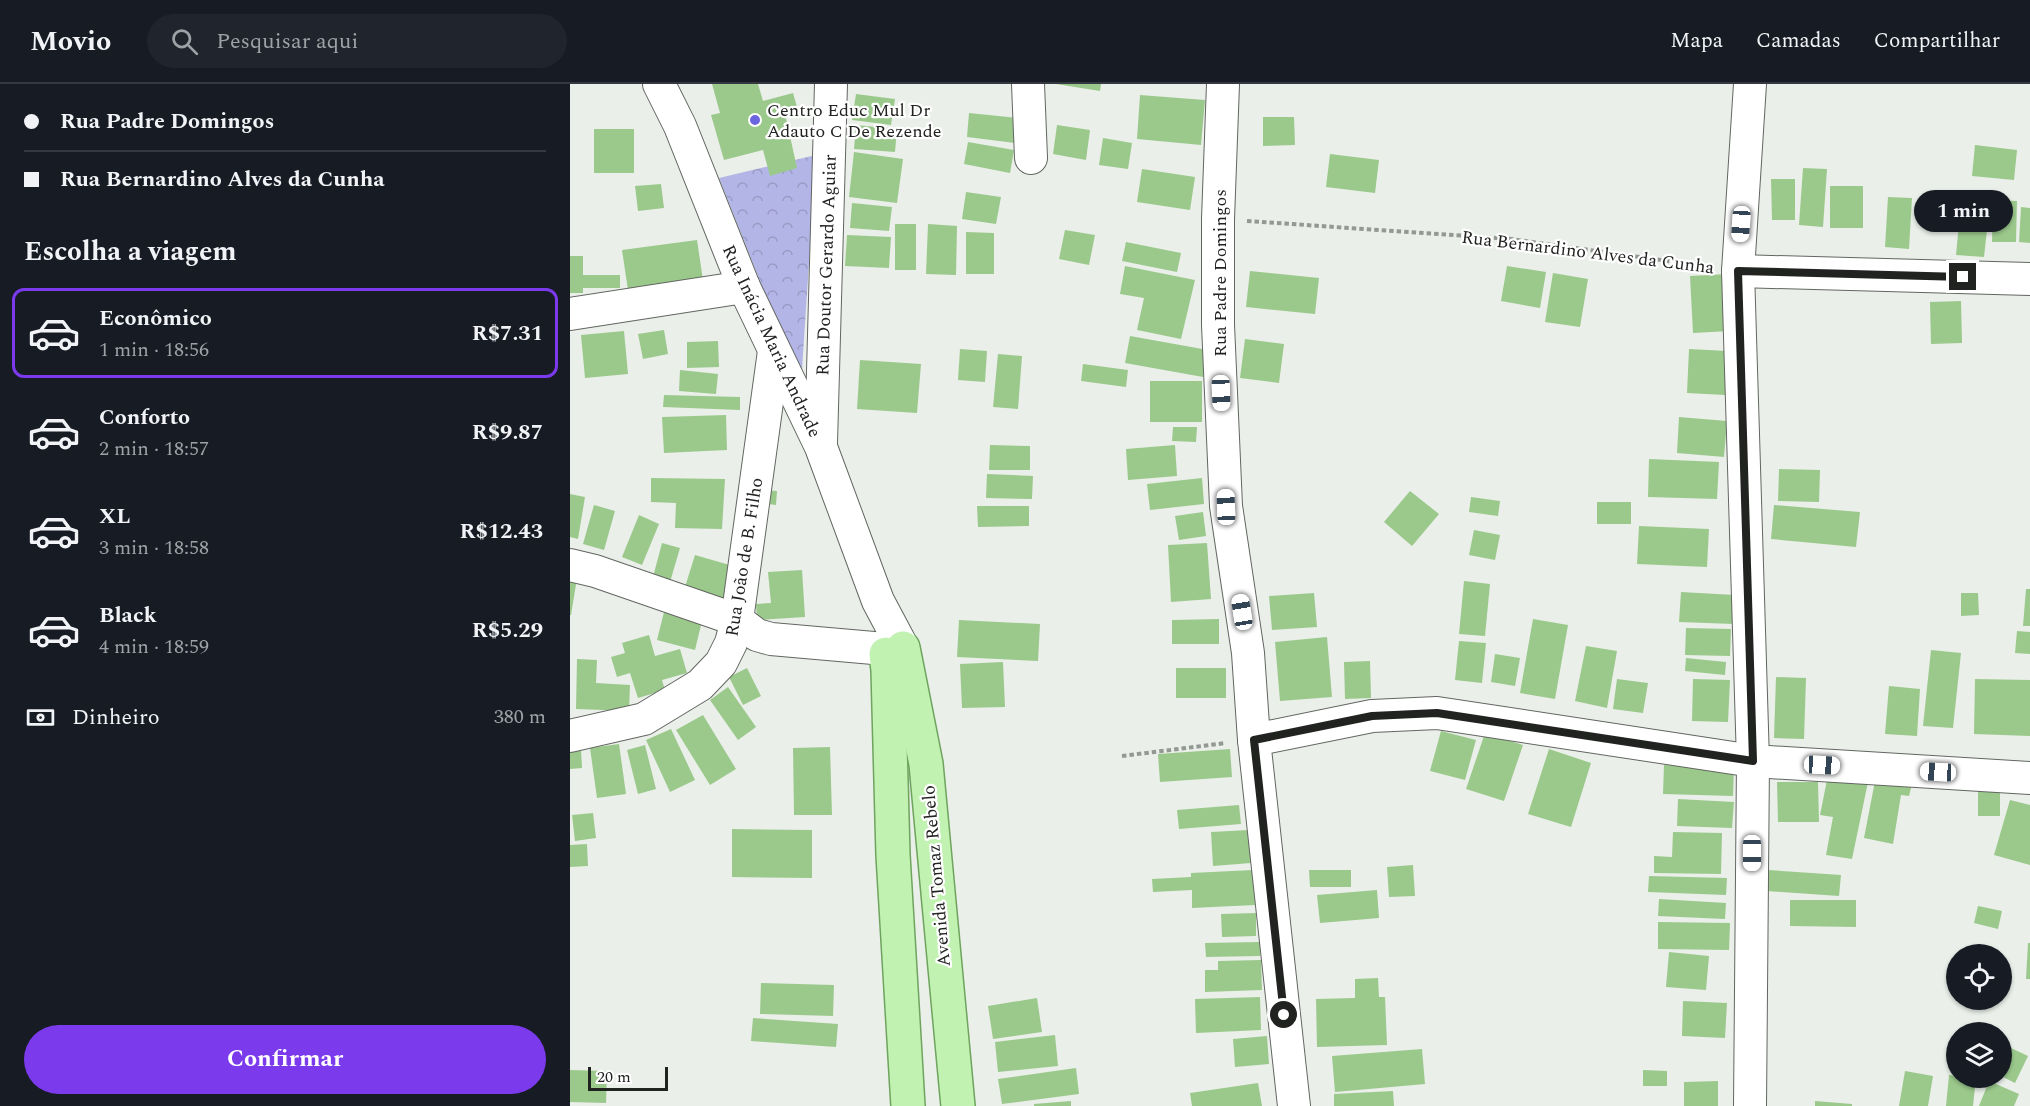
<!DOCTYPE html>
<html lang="pt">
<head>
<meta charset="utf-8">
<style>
	body { margin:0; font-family:Spectral,serif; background:#20242c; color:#f1f3f6; height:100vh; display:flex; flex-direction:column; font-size:22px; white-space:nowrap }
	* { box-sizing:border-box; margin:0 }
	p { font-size:20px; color:#9ea1a6 }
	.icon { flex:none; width:33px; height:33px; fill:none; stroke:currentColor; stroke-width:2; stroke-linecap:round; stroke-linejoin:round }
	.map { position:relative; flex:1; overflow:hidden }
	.sheet { display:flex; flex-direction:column; background:#171b24; width:570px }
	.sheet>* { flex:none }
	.guide { display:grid; align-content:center; height:132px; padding:0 24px; background:#171b24 }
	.controls { position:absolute; left:1376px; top:860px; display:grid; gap:12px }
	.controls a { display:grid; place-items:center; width:66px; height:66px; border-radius:50%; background:#171b24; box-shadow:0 2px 4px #0004; font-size:30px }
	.scale { position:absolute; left:18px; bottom:15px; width:80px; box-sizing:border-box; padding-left:6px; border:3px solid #212320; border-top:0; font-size:16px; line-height:21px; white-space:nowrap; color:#212320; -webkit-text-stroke:4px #fff; paint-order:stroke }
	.end { position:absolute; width:27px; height:27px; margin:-14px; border:8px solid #212320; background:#fff; box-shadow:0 0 0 3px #fff }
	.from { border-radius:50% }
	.bubble { position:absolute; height:42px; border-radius:21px; background:#171b24; box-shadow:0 2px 4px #0004; font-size:20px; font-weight:700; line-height:42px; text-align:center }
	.car { position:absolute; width:18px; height:36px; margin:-18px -9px; border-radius:8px; box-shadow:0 0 4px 2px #0007; background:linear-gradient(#fff 24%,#345 0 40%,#fff 0 76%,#345 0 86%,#fff 0) }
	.guide b { display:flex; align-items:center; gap:21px; height:57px; font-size:22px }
	.guide b+b { border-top:2px solid #363941 }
	.guide i { width:15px; height:15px; background:#f1f3f6 }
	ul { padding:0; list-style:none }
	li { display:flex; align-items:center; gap:18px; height:90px; margin:0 12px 9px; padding:0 12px; border:3px solid transparent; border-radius:12px }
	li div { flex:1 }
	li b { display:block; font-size:22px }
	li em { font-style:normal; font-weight:700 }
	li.on { border-color:#7c3aed }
	li>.icon { width:54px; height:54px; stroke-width:1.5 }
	h2 { padding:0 24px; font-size:27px; line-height:72px }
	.pay { display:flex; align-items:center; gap:15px; height:66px; padding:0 24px; font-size:22px }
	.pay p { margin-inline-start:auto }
	.cta { display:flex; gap:12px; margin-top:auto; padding:12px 24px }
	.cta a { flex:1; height:69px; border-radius:36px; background:#7c3aed; color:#fff; font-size:24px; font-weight:700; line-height:69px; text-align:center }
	header { display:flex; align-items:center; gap:36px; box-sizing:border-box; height:84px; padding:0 30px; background:#171b24; border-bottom:2px solid #363941 }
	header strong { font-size:28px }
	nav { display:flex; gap:33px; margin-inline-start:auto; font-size:21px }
	.search { width:420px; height:54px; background:#20242c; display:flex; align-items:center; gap:15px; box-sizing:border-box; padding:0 21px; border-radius:33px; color:#9ea1a6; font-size:22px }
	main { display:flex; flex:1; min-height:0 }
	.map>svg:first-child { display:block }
	.park { fill:url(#park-crowns) }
	.building { fill:#9bc98c }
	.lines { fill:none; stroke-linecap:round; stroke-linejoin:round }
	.minor-casing { stroke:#626661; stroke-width:34 }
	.major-casing { stroke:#6ea45d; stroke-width:36 }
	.path { stroke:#949893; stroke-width:4; stroke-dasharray:4.5 3; stroke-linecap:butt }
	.minor { stroke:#fff; stroke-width:32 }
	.major { stroke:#c1f2b2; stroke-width:33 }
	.route { stroke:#212320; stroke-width:8 }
	.poi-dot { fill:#6d65df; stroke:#fff; stroke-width:2 }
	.labels { text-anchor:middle; stroke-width:4.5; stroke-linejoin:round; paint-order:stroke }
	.poi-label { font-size:18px; fill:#212320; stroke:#fff; text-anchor:start }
	.street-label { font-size:18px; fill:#212320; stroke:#fff }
</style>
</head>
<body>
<header>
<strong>Movio</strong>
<div class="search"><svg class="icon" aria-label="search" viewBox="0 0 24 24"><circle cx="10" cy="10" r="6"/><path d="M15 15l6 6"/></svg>Pesquisar aqui</div>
<nav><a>Mapa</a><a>Camadas</a><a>Compartilhar</a></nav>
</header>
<main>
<section class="sheet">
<div class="guide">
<b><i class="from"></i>Rua Padre Domingos</b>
<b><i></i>Rua Bernardino Alves da Cunha</b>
</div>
<h2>Escolha a viagem</h2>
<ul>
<li class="on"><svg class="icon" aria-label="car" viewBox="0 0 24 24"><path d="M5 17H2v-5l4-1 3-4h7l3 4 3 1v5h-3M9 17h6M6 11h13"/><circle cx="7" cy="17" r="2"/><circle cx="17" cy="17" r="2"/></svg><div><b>Econômico</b><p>1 min · 18:56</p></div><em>R$7.31</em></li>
<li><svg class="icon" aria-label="car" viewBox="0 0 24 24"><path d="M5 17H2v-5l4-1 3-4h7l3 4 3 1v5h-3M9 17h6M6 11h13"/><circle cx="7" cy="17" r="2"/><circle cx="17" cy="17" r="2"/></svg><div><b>Conforto</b><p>2 min · 18:57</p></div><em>R$9.87</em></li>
<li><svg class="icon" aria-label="car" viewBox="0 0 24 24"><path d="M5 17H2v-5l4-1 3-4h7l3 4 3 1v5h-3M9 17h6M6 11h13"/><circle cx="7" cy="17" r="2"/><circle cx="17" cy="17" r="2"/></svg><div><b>XL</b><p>3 min · 18:58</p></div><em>R$12.43</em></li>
<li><svg class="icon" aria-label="car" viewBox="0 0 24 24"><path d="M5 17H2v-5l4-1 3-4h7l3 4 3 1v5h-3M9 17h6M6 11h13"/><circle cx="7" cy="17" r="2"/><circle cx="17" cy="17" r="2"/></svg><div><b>Black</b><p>4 min · 18:59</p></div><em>R$5.29</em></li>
</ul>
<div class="pay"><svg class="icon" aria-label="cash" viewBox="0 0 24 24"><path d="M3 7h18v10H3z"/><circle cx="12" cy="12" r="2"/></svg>Dinheiro<p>380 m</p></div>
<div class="cta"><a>Confirmar</a></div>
</section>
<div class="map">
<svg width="1460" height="1022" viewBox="0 0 1460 1022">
	<defs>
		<pattern id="park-crowns" width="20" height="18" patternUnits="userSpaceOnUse" patternTransform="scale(1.5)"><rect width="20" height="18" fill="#b2b5e5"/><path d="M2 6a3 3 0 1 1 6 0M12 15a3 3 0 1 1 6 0" fill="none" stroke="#999bc4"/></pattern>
	</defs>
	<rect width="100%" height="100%" fill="#eaefe9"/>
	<!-- park -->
	<path class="park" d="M246,71l-15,230 -82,-207z"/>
	<!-- building -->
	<g class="building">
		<path d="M142,0h46l5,17 30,-8 6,21 -13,4 11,50 -27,8 -7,-26 -39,10 -13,-45 9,-2z"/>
		<path d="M486,0h45l-1,7z"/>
		<path d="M286,10l39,5 -4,26 -39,-5z"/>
		<path d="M570,11l65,5 -4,45 -64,-6z"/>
		<path d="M399,29l49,5 -3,25 -48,-6z"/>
		<path d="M693,33h31l1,28 -32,1z"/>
		<path d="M286,41l41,4 -2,23 -41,-3z"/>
		<path d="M487,41l33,5 -4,30 -33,-6z"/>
		<rect x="24" y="45" width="40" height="44"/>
		<path d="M533,54l29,5 -4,26 -29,-4z"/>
		<path d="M398,58l46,8 -4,23 -46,-9z"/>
		<path d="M1405,61l42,5 -3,30 -42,-4z"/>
		<path d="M284,68l49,7 -6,44 -48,-6z"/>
		<path d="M760,70l49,6 -4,33 -49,-6z"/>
		<path d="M1233,84l24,1 -4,58 -24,-2z"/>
		<path d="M572,85l53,8 -5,33 -53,-8z"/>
		<path d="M1201,95h24v41h-23z"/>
		<path d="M91,100l3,24 -26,3 -3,-25z"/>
		<rect x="1260" y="102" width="33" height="42"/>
		<path d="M1392,107l29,3 -7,63 -28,-2z"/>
		<path d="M396,108l35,5 -5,27 -34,-5z"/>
		<path d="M1318,113l24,1 -3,51 -24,-2z"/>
		<path d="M1423,116l24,1 -1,41h-24z"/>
		<path d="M282,119l40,4 -3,24 -39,-3z"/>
		<path d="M1451,123l9,1v35l-11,-1z"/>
		<rect x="325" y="140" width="21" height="46"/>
		<path d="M358,140l29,2 -1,49 -30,-1z"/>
		<path d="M495,146l30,5 -6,30 -30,-6z"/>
		<path d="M396,148l28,1v41h-28z"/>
		<path d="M277,151l44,2 -2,31 -44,-2z"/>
		<path d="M127,156l6,40 -75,10 -6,-40z"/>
		<path d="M556,158l55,11 -4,19 -55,-11z"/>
		<path d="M0,172h13v19h37v13h-37v5h-13z"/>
		<path d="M555,182l70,14 -14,59 -44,-9 7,-32 -24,-4z"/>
		<path d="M937,182l39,6 -6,36 -39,-7z"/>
		<path d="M680,187l69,7 -4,36 -69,-7z"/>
		<path d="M983,189l35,6 -8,48 -35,-5z"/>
		<path d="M1157,190l3,57 -37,2 -3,-57z"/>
		<path d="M1391,217l1,42 -31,1 -1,-42z"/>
		<path d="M94,246l4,24 -25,5 -5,-25z"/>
		<path d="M54,247l4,43 -43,4 -4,-43z"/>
		<path d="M560,252l78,14 -5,27 -78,-14z"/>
		<path d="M675,255l39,5 -5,39 -39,-5z"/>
		<path d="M148,257l1,26 -32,1v-26z"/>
		<path d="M390,265l27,2 -2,31 -27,-2z"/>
		<path d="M1119,265l38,2 -2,44 -38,-2z"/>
		<path d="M428,270l24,2 -4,53 -25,-2z"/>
		<path d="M290,276l61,4 -4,49 -60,-4z"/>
		<path d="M513,280l45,6 -2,17 -45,-6z"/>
		<path d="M110,286l38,4 -2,20 -37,-3z"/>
		<rect x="580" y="297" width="52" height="41"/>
		<path d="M94,311l76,2v13l-77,-3z"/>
		<path d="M156,331l1,35 -63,3 -2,-36z"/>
		<path d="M1109,333l48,4 -3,36 -47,-4z"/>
		<path d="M603,343h24l-1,15 -24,-1z"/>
		<path d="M420,361l40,1v24h-41z"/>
		<path d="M605,361l2,31 -49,4 -2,-31z"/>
		<path d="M1079,375l70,3 -2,37 -69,-2z"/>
		<path d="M1209,385l41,1 -1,32 -41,-1z"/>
		<path d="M417,390l46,2 -1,23 -46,-1z"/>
		<path d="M81,394l74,1 -3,50 -47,-1 1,-25 -25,-1z"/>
		<path d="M632,394l2,26 -54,6 -3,-26z"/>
		<path d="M192,406l15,1 -1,14 -15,-2z"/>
		<path d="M840,407l29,23 -27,32 -28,-24z"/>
		<path d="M0,410l15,3 -7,42 -8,-2z"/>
		<path d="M901,413l29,4 -2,15 -29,-4z"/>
		<rect x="1027" y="418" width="34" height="22"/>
		<path d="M24,421l21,6 -11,39 -21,-6z"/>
		<path d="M1204,421l86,7 -4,35 -85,-8z"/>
		<path d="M407,422h52v20l-51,1z"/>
		<path d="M633,428l3,24 -27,4 -4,-24z"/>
		<path d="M69,431l20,9 -17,41 -20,-8z"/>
		<path d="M1069,442l70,3 -2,38 -70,-3z"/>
		<path d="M904,446l26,5 -5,25 -26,-5z"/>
		<path d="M92,459l18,5 -10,34 -17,-5z"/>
		<path d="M637,459l4,56 -40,3 -3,-57z"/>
		<path d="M125,471l38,11 -10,32 -38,-11z"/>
		<path d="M0,486l8,2 -7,43h-1z"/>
		<path d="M232,486l3,47 -48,3 -1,-16 15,-1 -3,-31z"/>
		<path d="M894,497l26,3 -5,52 -26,-2z"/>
		<path d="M1456,505h4v37h-7z"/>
		<path d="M1111,508l54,3 -1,29 -55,-2z"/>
		<path d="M744,509l3,34 -45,3 -3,-34z"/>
		<path d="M1391,509h17l1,22 -18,1z"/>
		<path d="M95,524l38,9 -8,33 -38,-10z"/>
		<path d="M649,535v25h-47v-24z"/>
		<path d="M963,535l35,6 -13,74 -35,-6z"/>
		<path d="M389,536l81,4 -2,37 -81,-4z"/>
		<path d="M1116,544l45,1 -1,27 -45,-1z"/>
		<path d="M1447,547l13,1v22l-15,-1z"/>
		<path d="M79,551l6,21 25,-7 7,24 -25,7 3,10 -27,8 -8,-25 -13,4 -6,-20 14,-4 -3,-10z"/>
		<path d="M757,553l5,60 -52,4 -5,-59z"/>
		<path d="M889,557l27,2 -4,40 -27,-3z"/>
		<path d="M1016,562l31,5 -10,57 -32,-7z"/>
		<path d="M1361,566l30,3 -8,75 -30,-2z"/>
		<path d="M925,570l25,4 -5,28 -24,-4z"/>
		<path d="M1116,574l40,4 -1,13 -40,-4z"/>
		<path d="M7,575l20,1 -1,23 34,2 -1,26 -53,-2z"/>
		<path d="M800,577l1,37 -26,1 -1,-37z"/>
		<path d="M433,578l2,45 -43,1 -2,-44z"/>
		<path d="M177,584l14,28 -18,9 -14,-28z"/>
		<rect x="606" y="584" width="50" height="30"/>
		<path d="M1206,593l30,1 -2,61 -30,-1z"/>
		<path d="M1047,595l31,4 -5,30 -30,-4z"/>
		<path d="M1123,595l37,1 -2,42 -36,-1z"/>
		<path d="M1405,595l55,1v56l-56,-2z"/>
		<path d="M1319,602l31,3 -3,47 -32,-2z"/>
		<path d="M158,603l28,40 -18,13 -28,-40z"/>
		<path d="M133,631l33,54 -26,16 -34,-55z"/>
		<path d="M101,645l24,51 -25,12 -24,-52z"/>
		<path d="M871,647l35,9 -11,40 -35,-9z"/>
		<path d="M915,649l38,12 -19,56 -38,-12z"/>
		<path d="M49,660l7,50 -29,4 -7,-50z"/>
		<path d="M75,661l11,44 -18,5 -11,-44z"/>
		<path d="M260,663l2,68h-38l-1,-67z"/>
		<path d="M0,665h11l1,19 -12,1z"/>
		<path d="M660,665l2,28 -72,5 -2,-28z"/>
		<path d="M979,665l42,14 -20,64 -43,-13z"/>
		<path d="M1094,681l70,3 -1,28 -70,-2z"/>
		<path d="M1258,691l40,7 -16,77 -26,-4 7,-38 -13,-2z"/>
		<path d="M1305,697l37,3 -3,12 -8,-1 -8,49 -29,-6z"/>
		<path d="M1207,698h41l1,40h-41z"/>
		<rect x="1408" y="705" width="22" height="27"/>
		<path d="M1108,715l56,3 -2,26 -55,-2z"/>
		<path d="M1440,716l20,5v60l-36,-10z"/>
		<path d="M669,721l2,19 -62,5 -2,-19z"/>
		<path d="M23,729l3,25 -21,3 -3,-26z"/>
		<path d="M162,745l80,1v48l-80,-1z"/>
		<path d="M679,746l2,33 -38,3 -2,-34z"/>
		<path d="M1103,748l49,1 -1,41 -67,-1v-17l18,1z"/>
		<path d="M17,760l1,22 -18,1v-22z"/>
		<path d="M843,781l2,31 -26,1 -2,-30z"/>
		<path d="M683,786l2,35 -63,3v-18l-39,2 -1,-13 39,-2v-4z"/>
		<path d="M739,786h42v17h-41z"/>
		<path d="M1198,786l73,5 -2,21 -73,-5z"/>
		<path d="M1079,792l78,2 -1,17 -78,-3z"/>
		<path d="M807,806l2,28 -59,5 -3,-28z"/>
		<path d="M1089,815l67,4 -1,16 -67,-3z"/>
		<path d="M1220,816h66v27l-66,-1z"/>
		<path d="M1408,822l24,5 -4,18 -24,-6z"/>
		<path d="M686,829v23l-34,1 -1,-23z"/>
		<path d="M1088,838l72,1 -1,27 -71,-1z"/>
		<path d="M690,858v14l-54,1 -1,-14z"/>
		<path d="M1458,859h2v36h-4z"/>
		<path d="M1099,868l40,4 -3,34 -40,-3z"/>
		<path d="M691,876l1,30 -57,2v-22h13v-9z"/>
		<path d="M808,894l1,19h6l2,48 -70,2 -1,-48 39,-1v-19z"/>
		<path d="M191,899l73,2 -1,31 -73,-2z"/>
		<path d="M690,913l1,33 -65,3 -1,-34z"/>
		<path d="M467,914l5,34 -49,7 -5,-33z"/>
		<path d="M1113,917l44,2 -2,35 -43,-2z"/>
		<path d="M183,934l85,6 -2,23 -85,-6z"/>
		<path d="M485,951l3,31 -60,6 -3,-30z"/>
		<path d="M697,952l2,28 -34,3 -2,-28z"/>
		<path d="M1441,964l17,8 -13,27 -14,-7v-8z"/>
		<path d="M852,965l3,35 -90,8 -3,-36z"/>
		<path d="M506,984l3,26 -77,10 -4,-25z"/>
		<path d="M0,986l37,1 -1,32 -36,-1z"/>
		<path d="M1073,986l24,1v15h-24z"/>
		<path d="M1335,987l28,5 -5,30h-29z"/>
		<path d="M1379,991l27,3 -3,28h-27z"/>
		<path d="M1148,997v25h-34v-24z"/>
		<path d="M1419,997l30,13 -5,12h-35z"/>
		<path d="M688,999l4,23h-70l-2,-13z"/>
		<path d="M823,1007l1,15h-60v-12z"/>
		<path d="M501,1017v5h-37v-2z"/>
		<path d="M1245,1017l37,3v2h-37z"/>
	</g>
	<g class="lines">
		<!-- minor casing -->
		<g class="minor-casing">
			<g id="minor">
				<path d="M458,0l3,74"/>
				<path d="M653,0l-5,135v106l8,181 22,147 6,87 40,366"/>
				<path d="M1168,187l292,8"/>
				<path d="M0,230l174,-27"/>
				<path d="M251,359l10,-359"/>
				<path d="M0,481l25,6 142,49 20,15 14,4 114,10 18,-1 -25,-47 -57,-154 -77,-160 -64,-161 -21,-42"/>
				<path d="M0,652l74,-17 56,-34 21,-22 10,-20 6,-23 37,-269"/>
				<path d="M684,656l118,-24 65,-3 316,48 277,17"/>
				<path d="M1180,1022l3,-345 -15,-490 12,-187"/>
			</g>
		</g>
		<!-- major casing -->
		<g class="major-casing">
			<g id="major">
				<path d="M333,564l23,116 32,342"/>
				<path d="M316,570l2,16 5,185 15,251"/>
			</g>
		</g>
		<!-- path -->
		<g class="path">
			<path d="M677,137l264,18 200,28"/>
			<path d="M552,672l104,-13"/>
		</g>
		<!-- minor -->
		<use href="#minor" class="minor"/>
		<!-- major -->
		<use href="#major" class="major"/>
	</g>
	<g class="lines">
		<!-- route -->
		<path class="route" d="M714,931l-30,-275 118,-24 65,-3 316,48 -15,-490 225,6"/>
	</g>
	<!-- markers -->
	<circle class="poi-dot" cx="185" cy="36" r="6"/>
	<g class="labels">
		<!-- poi labels -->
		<g class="poi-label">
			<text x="197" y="32">Centro Educ Mul Dr<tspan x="197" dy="21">Adauto C De Rezende</tspan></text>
		</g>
		<!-- street labels -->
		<g class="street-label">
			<text transform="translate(1018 168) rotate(7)" y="6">Rua Bernardino Alves da Cunha</text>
			<text transform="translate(256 181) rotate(-88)" y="6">Rua Doutor Gerardo Aguiar</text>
			<text transform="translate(650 189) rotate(-90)" y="6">Rua Padre Domingos</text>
			<text transform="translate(202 257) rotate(65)" y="6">Rua Inácia Maria Andrade</text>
			<text transform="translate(174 473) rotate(-81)" y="6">Rua João de B. Filho</text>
			<text transform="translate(366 792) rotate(-95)" y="6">Avenida Tomaz Rebelo</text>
		</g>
	</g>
</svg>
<div class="controls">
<a><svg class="icon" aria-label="locate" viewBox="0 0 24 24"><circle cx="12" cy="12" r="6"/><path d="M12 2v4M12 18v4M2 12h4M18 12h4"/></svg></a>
<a><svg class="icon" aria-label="layers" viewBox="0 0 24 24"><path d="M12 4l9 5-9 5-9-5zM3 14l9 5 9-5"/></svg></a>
</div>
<div class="scale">20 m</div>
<i class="end from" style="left:714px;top:931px"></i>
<i class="end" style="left:1393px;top:193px"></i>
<div class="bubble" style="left:1344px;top:106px;width:99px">1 min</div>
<i class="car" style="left:1171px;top:140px;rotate:184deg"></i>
<i class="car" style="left:651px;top:309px;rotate:178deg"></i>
<i class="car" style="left:656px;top:423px;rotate:358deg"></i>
<i class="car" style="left:672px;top:528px;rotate:351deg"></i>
<i class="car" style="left:1252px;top:681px;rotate:93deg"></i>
<i class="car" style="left:1368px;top:688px;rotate:273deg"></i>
<i class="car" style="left:1182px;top:769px;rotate:180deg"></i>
</div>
</main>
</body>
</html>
